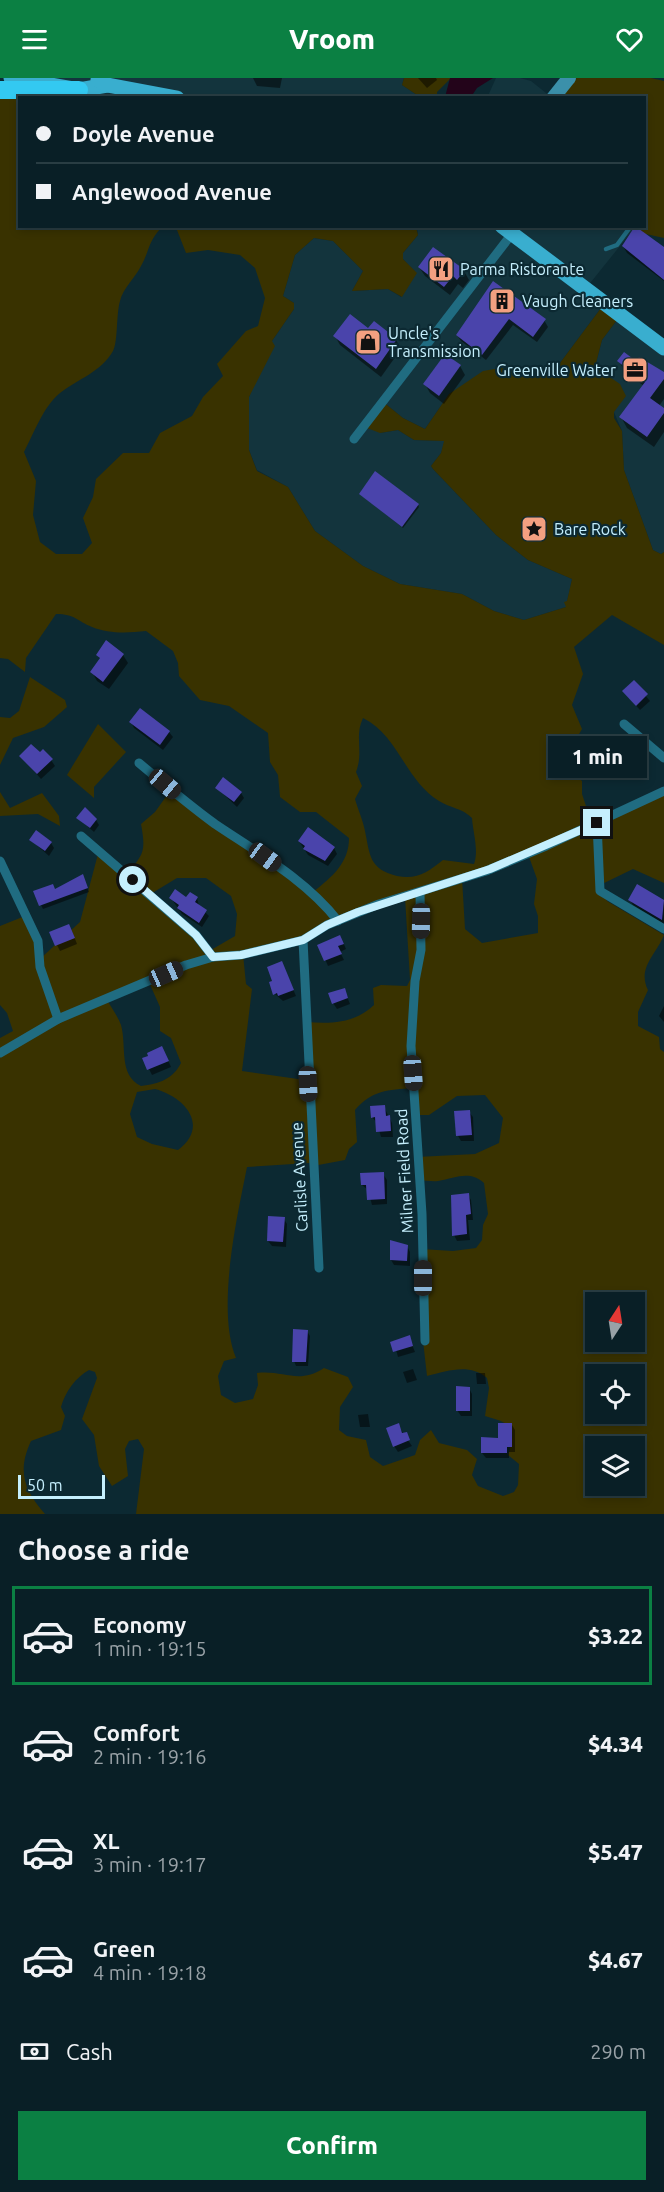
<!DOCTYPE html>
<html lang="en">
<head>
<meta charset="utf-8">
<style>
	body { margin:0; font-family:Ubuntu,sans-serif; background:#172c32; color:#f1f3f6; height:100vh; display:flex; flex-direction:column; font-size:22px; white-space:nowrap }
	* { box-sizing:border-box; margin:0 }
	p { font-size:20px; color:#99a2a7 }
	.icon { flex:none; width:33px; height:33px; fill:none; stroke:currentColor; stroke-width:2; stroke-linecap:round; stroke-linejoin:round }
	.map { position:relative; height:1436px; overflow:hidden }
	.side { display:flex; flex-direction:column; background:#091f26; flex:1 }
	.side>* { flex:none }
	.top-card { position:absolute; left:18px; top:18px; width:628px; height:132px; border-radius:0px; box-shadow:0 3px 9px #0003,0 0 0 2px #293d43; display:grid; align-content:center; height:132px; padding:0 18px; background:#091f26 }
	.needle { width:39px; rotate:12deg }
	.controls { position:absolute; left:585px; top:1214px; display:grid; gap:12px }
	.controls a { display:grid; place-items:center; width:60px; height:60px; border-radius:0px; background:#091f26; box-shadow:0 3px 9px #0003,0 0 0 2px #293d43; font-size:30px }
	.scale { position:absolute; left:18px; bottom:15px; width:87px; box-sizing:border-box; padding-left:6px; border:3px solid #c5effd; border-top:0; font-size:16px; line-height:21px; white-space:nowrap; color:#c5effd; -webkit-text-stroke:4px #0c2932; paint-order:stroke }
	.end { position:absolute; width:27px; height:27px; margin:-14px; border:8px solid #c5effd; background:#111; box-shadow:0 0 0 3px #111 }
	.from { border-radius:50% }
	.bubble { position:absolute; height:42px; border-radius:0px; background:#091f26; box-shadow:0 3px 9px #0003,0 0 0 2px #293d43; font-size:20px; font-weight:800; line-height:42px; text-align:center }
	.car { position:absolute; width:18px; height:36px; margin:-18px -9px; border-radius:8px; box-shadow:0 0 4px 2px #0007; background:linear-gradient(#222 24%,#8ab4d8 0 40%,#222 0 76%,#8ab4d8 0 86%,#222 0) }
	.top-card b { display:flex; align-items:center; gap:21px; height:57px; font-size:22px }
	.top-card b+b { border-top:2px solid #293d43 }
	.top-card i { width:15px; height:15px; background:#f1f3f6 }
	ul { padding:0; list-style:none }
	li { display:flex; align-items:center; gap:18px; height:99px; margin:0 12px 9px; padding:0 6px; border:3px solid transparent; border-radius:0px }
	li div { flex:1 }
	li b { display:block; font-size:22px }
	li em { font-style:normal; font-weight:800 }
	li.current { border-color:#0b8043 }
	li>.icon { width:54px; height:54px; stroke-width:1.5 }
	h2 { padding:0 18px; font-size:27px; line-height:72px }
	.pay { display:flex; align-items:center; gap:15px; height:66px; padding:0 18px; font-size:22px }
	.pay p { margin-inline-start:auto }
	.cta { display:flex; gap:12px; margin-top:auto; padding:12px 18px }
	.cta a { flex:1; height:69px; border-radius:0px; background:#0b8043; color:#fff; font-size:24px; font-weight:800; line-height:69px; text-align:center }
	header { display:flex; justify-content:space-between; align-items:center; height:78px; padding:0 18px; background:#0b8043; color:#fff; font-size:27px; font-weight:800 }
	.map>svg:first-child { display:block }
	.built { fill:#13343d }
	.green { fill:#393200; fill-rule:evenodd }
	.water { fill:#23041a }
	.shadow { fill:#0007 }
	.building { fill:#4a44ab }
	.lines { fill:none; stroke-linecap:round; stroke-linejoin:round }
	.lane { stroke:#206c81; stroke-width:4.5 }
	.street { stroke:#206c81; stroke-width:9 }
	.secondary { stroke:#3b90aa; stroke-width:14 }
	.primary { stroke:#39aecf; stroke-width:15 }
	.highway { stroke:#33c9f1; stroke-width:18 }
	.route { stroke:#c5effd; stroke-width:8 }
	.labels { text-anchor:middle; stroke-width:4.5; stroke-linejoin:round; paint-order:stroke }
	.poi-label { font-size:16px; fill:#c5effd; stroke:#0c2932; text-anchor:start }
	.street-label { font-size:16px; fill:#c5effd; stroke:#0c2932 }
</style>
</head>
<body>
<header><svg class="icon" aria-label="menu" viewBox="0 0 24 24"><path d="M4 6h16M4 12h16M4 18h16"/></svg>Vroom<svg class="icon" aria-label="heart" viewBox="0 0 24 24"><path d="M12 20l-8-8c-3-5 5-10 8-4 3-6 11-1 8 4z"/></svg></header>
<div class="map">
<svg width="664" height="1436" viewBox="0 0 664 1436">
	<rect width="100%" height="100%" fill="#0c2932"/>
	<!-- built -->
	<g class="built">
		<path d="M27,0h377l-2,7 18,12 -385,1z"/>
		<path d="M496,0h24l11,3 20,16 -64,1z"/>
		<path d="M417,149h215v4l-45,56 17,17 -50,67 -54,-3 -51,26 -24,35 -22,-11 -21,-17 -2,32 18,-3 16,10 31,1 -4,12 -10,13 2,3 63,66 32,25 44,19 -6,28 -42,13 -30,-9 -32,-17 -62,-10 -37,-18 -48,-35 -27,-44 -31,-17 -8,-20v-53l23,-56 22,-32v-6l-11,-7 12,-41 19,-17 19,3 30,30 -11,20 36,-2 13,8 15,-24 -13,-14v-6l15,-18z"/>
		<path d="M620,238l44,33v203l-3,2 -8,-4 -29,-80 -2,-39 -27,-64 7,-27z"/>
	</g>
	<!-- green -->
	<g class="green">
		<path d="M404,0h47l-14,14v5h-17l-18,-12z"/>
		<path d="M567,0h84l13,3v157l-32,-7v-4l13,-1v-128h-94z"/>
		<path d="M0,14l20,6v128l142,1c-14,14 -12,23 -21,39 -6,12 -18,22 -21,35 -4,14 -2,41 -7,50 -12,21 -35,28 -53,42 -17,14 -26,40 -36,59l12,29 -3,34 7,27 16,12h26l10,-11 -9,-25 10,-21 3,-18 27,-26h26l11,-20 32,-17 11,-19 20,-21 -6,-12 29,-33 12,-5 7,-28 -10,-30 -15,-13 -32,-5 -22,3 -9,-23 -5,-3h244l2,8 -15,18v6l14,14 -15,24 -14,-8 -36,2 11,-20 -30,-30 -19,-3 -19,17 -12,41 11,7v6l-22,32 3,5 -26,51v53l8,21 31,16 27,44 48,35 37,18 62,10 32,17 30,9 42,-13 -2,-5 3,-1 5,-22 -44,-19 -32,-25 -63,-66 -2,-3 10,-13 3,-12 -30,-1 -16,-10 -18,3 -13,-5 15,-27 21,17 22,11 24,-35 34,-23 17,-3 54,3 50,-67 16,12 -18,24 -7,27 25,17 6,12 -12,16v6l8,13 2,39 29,80 8,4 3,-2v93l-52,-30 -38,32 9,27 -11,31 10,24 -14,24 6,21 8,7v13l10,30 72,-35v94l-31,-14 -35,17 9,15 57,34c-8,20 -27,33 -16,55l-10,22v14l21,11 1,12 4,3v462h-528l8,-65 -6,-10 -9,2 -4,8 3,27 -16,10 -13,-20 -5,-31 -12,-16 15,-41 -2,-6 -6,-2c-13,7 -24,22 -28,37l4,9 -4,14 -30,11c-14,30 -7,49 14,73h-45v-476l13,-7 -6,-18 -7,-8v-79l25,-10 16,42 39,-36 18,-68 28,21c18,-21 20,-23 15,-51l14,-12 15,-21 143,101c19,-15 36,-29 36,-54l-33,-26h-16l-20,-15 -2,-22 -8,-13 -2,-29 -39,-27 -29,-6 -21,-24 -1,-13 -5,-12 -27,-20c-18,2 -37,3 -54,-4 -15,-6 -17,-13 -36,-13l-30,44 -1,14 -17,-13 -8,-1zM363,640c35,17 42,62 76,83 11,7 23,7 33,17 1,15 7,32 2,46l-31,-4c-15,12 -26,20 -46,16 -28,-7 -27,-21 -32,-45 -2,-11 -7,-21 -10,-32l7,-13 -6,-14c8,-21 -2,-35 7,-54zM528,776l9,25 -3,25 4,12v17l-56,10 -17,-14 -3,-51zM177,800h29l25,18 6,18 -2,22 -24,14 -62,-55zM405,819l5,83 -3,6 -26,-1 -8,3 1,17c-19,18 -42,19 -67,17l-2,58 -63,-9 10,-82 -6,-5 -3,-30 57,-14zM148,902l12,27v24l11,7 10,25c-8,16 -22,21 -40,23 -23,-11 -14,-40 -20,-61 -3,-8 -9,-17 -14,-25zM413,1010l2,27h14l28,-19 28,-1 18,23 -4,25 -24,11 -58,3 1,23c7,0 14,2 20,1 18,-3 31,-11 46,2l4,31 -5,11 -1,15 -6,8 -23,3 -32,-2 1,83 5,44c21,-5 42,-13 60,2l2,10 -4,28c28,8 32,11 23,39l11,9 -1,21 -4,7 -11,4 -25,-10 -6,-11 5,-16 -10,-9 -28,-7 -8,-13 -11,10 -5,15 -32,11 -13,-9 -4,-17 -19,-4 -8,-6 1,-23 13,-20 -5,-10 -24,-9c-26,17 -39,2 -67,5l1,12 -5,14 -18,4 -14,-8 -3,-19 6,-15 12,-3c-20,-49 1,-140 11,-191l62,-4 4,3 32,-6 4,-11 8,-7 -2,-32c17,-20 33,-20 58,-22zM155,1011c30,8 55,37 23,61l-26,-6 -15,-7 -7,-23 7,-22zM596,1224h38v39h-38zM596,1296h38v39h-38zM596,1368h38v39h-38z"/>
		<path d="M30,599l35,23 2,7 -23,20 -31,11 -13,27v-48l10,1 9,-7z"/>
		<path d="M98,646l28,28 -32,35v11l-27,-23z"/>
		<path d="M0,714l10,16 32,-15 17,23 1,10 -22,-12 -38,2z"/>
	</g>
	<!-- water -->
	<path class="water" d="M450,0h43l-16,10 -6,9h-26z"/>
	<!-- shadow -->
	<g class="shadow">
		<path d="M253,0h29l-2,10 -23,-2z"/>
		<path d="M418,0h18l1,2 -10,8z"/>
		<path d="M623,168l41,3v32l-37,-28z"/>
		<path d="M419,189l45,4 5,9 -6,8 -5,-4 -8,11 -25,-19z"/>
		<path d="M494,205l50,37 4,7 -11,15 -24,-17 -27,35 -25,-19 -4,-6z"/>
		<path d="M368,252l28,10 5,9 -20,28 -41,-32 -5,-9z"/>
		<path d="M619,283l18,2 27,11v25l-5,7 5,4v22l-10,15 -27,-19 -6,-11 23,-31 -19,-14z"/>
		<path d="M460,288l5,9 -21,29 -14,-11 -5,-9z"/>
		<path d="M360,416l58,11 1,2 -16,21z"/>
		<path d="M98,577h25l5,8 -19,26 -12,-8 -5,-9 9,-12z"/>
		<path d="M634,604l16,19 -10,9 -16,-18z"/>
		<path d="M131,644l38,10 4,5 -10,13 -29,-22z"/>
		<path d="M609,669l10,18 -21,11 -10,-19z"/>
		<path d="M21,678l30,4 4,6 -14,13z"/>
		<path d="M217,710l24,5 3,5 -7,9z"/>
		<path d="M78,740l18,2 3,5 -5,7z"/>
		<path d="M31,762l20,3 3,5 -5,8z"/>
		<path d="M299,763l35,7 3,6 -9,12 -20,-11z"/>
		<path d="M84,802l5,12 -46,17 -2,-4 14,-14z"/>
		<path d="M638,809l26,15v22l-31,-19 -3,-5z"/>
		<path d="M190,816l7,4 2,8 10,10 -7,11 -20,-13 -11,-16 16,1z"/>
		<path d="M72,853l5,13 -17,7 -9,-18z"/>
		<path d="M343,864l3,7 -6,3 4,8 -16,6 -9,-21z"/>
		<path d="M284,890l12,28 -13,5 -8,-7z"/>
		<path d="M344,911l6,15 -13,5 -4,-6z"/>
		<path d="M664,928v16l-5,-6z"/>
		<path d="M165,975l6,14 -19,8 -3,-6 1,-12z"/>
		<path d="M384,1029l8,16 1,14h-12l-4,-14 -5,-6z"/>
		<path d="M469,1034l4,5 1,24h-13l-3,-5z"/>
		<path d="M383,1096l4,6v24l-15,1 -4,-15 -6,-5z"/>
		<path d="M468,1117l3,5 2,20h-5l2,20 -13,1 -3,-6z"/>
		<path d="M284,1141l3,5 -1,23 -14,-1 -4,-5z"/>
		<path d="M407,1168l3,6v14l-16,-1 -3,-5z"/>
		<path d="M307,1253l3,5 -2,30h-12l-2,-5z"/>
		<path d="M409,1259l6,15 -17,5 -4,-15z"/>
		<path d="M413,1291l4,11 -10,3 -4,-11z"/>
		<path d="M476,1295h9l1,11h-9z"/>
		<path d="M469,1310l3,6v22h-11l-4,-6z"/>
		<path d="M368,1336l2,13h-10l-2,-12z"/>
		<path d="M512,1347l3,5v22h-6v6h-23l-4,-5 18,-14z"/>
		<path d="M401,1352l11,16 -14,6 -4,-6z"/>
	</g>
	<!-- building -->
	<g class="building">
		<path d="M635,148l29,21v33l-42,-34z"/>
		<path d="M433,169l32,23 -8,10 -4,-4 -9,11 -26,-20z"/>
		<path d="M493,203l53,38 -13,18 -24,-18 -27,36 -26,-20z"/>
		<path d="M350,236l18,14 6,-7 23,18 -21,30 -43,-33z"/>
		<path d="M624,274l12,9 3,-4 25,15v7l-14,19 14,10v5l-17,24 -28,-20 26,-35 -28,-21z"/>
		<path d="M445,276l16,11 -22,31 -16,-12z"/>
		<path d="M375,393l44,33 -17,23 -43,-33z"/>
		<path d="M106,562l18,14 -21,28 -13,-10 10,-14 -4,-3z"/>
		<path d="M634,602l14,14 -12,12 -14,-15z"/>
		<path d="M140,630l30,23 -10,14 -31,-23z"/>
		<path d="M31,666l9,8 3,-3 10,10 -16,15 -18,-18z"/>
		<path d="M610,667l7,14 -24,12 -7,-14z"/>
		<path d="M223,699l19,15 -8,10 -19,-14z"/>
		<path d="M85,729l12,12 -7,9 -14,-10z"/>
		<path d="M308,749l27,20 -10,14 -22,-12 2,-3 -7,-5z"/>
		<path d="M36,752l16,12 -7,9 -16,-11z"/>
		<path d="M83,796l5,14 -49,18 -6,-15 20,-7 2,5z"/>
		<path d="M637,806l27,16 -2,20 -34,-20z"/>
		<path d="M175,811l11,8 4,-5 8,5 -3,5 12,8 -8,13 -22,-15 2,-3 -10,-7z"/>
		<path d="M69,846l6,14 -20,8 -6,-14z"/>
		<path d="M340,857l4,9 -6,2 4,8 -18,7 -7,-16z"/>
		<path d="M282,883l12,29 -16,6 -1,-3 -4,2 -4,-13 3,-1 -5,-14z"/>
		<path d="M345,910l3,10 -16,6 -4,-11z"/>
		<path d="M162,968l7,15 -22,9 -5,-12 6,-2 -1,-3z"/>
		<path d="M385,1027l1,11 4,-1 1,16 -15,1 -1,-15 -4,1 -1,-12z"/>
		<path d="M470,1032l2,25 -16,1 -2,-25z"/>
		<path d="M384,1094l1,27 -18,1 -1,-15h-5l-1,-12z"/>
		<path d="M469,1115l2,21 -5,1 1,19 -15,2 -1,-41z"/>
		<path d="M268,1138l17,1 -2,25 -16,-1z"/>
		<path d="M390,1162l18,5 -1,16 -17,-1z"/>
		<path d="M293,1251l15,1 -2,32h-14z"/>
		<path d="M410,1257l3,11 -20,6 -3,-10z"/>
		<path d="M456,1308l14,1v24h-14z"/>
		<path d="M399,1345l3,10 5,-1 3,8 -17,7 -7,-19z"/>
		<path d="M498,1345h14v24h-5v6h-26v-16l17,1z"/>
	</g>
	<g class="lines">
		<!-- lane -->
		<path class="lane" d="M606,171l11,-4 14,-19"/>
		<!-- street -->
		<g class="street">
			<path d="M354,361l157,-204"/>
			<path d="M624,646l40,34"/>
			<path d="M139,685c25,21 50,42 76,61 43,29 91,56 123,97"/>
			<path d="M597,745l3,68 64,38"/>
			<path d="M81,758l115,99 17,22"/>
			<path d="M0,783l38,80 2,26 18,52"/>
			<path d="M420,815l1,57 -6,31 -4,65 11,168 3,127"/>
			<path d="M303,862l16,328"/>
			<path d="M0,975l58,-34 128,-54 27,-8 28,-2 62,-15 24,-15 52,-21 107,-33 60,-25 118,-55"/>
		</g>
		<!-- secondary -->
		<path class="secondary" d="M553,20l16,-20"/>
		<!-- primary -->
		<g class="primary">
			<path d="M11,0l68,12 28,-5"/>
			<path d="M98,2l9,5 70,13"/>
			<path d="M502,148l162,122"/>
		</g>
		<!-- highway -->
		<path class="highway" d="M0,12h79"/>
	</g>
	<g class="lines">
		<!-- route -->
		<path class="route" d="M133,802l63,55 17,22 28,-2 62,-15 24,-15 31,-13 132,-43 107,-46"/>
	</g>
	<!-- icons -->
	<defs>
		<g id="restaurant-square" transform="scale(1.35)"><rect x="-9" y="-9" width="18" height="18" rx="4" fill="#f3a081" stroke="#0c2932"/><path d="M-5-6h1v4h1v-4h1v4h1v-4h1v5L-1.5 .5V6h-2V.5L-5-1ZM5-6V6H3V1.5H1.5Q1.5-4 5-6Z" fill="#111"/></g>
		<g id="building-square" transform="scale(1.35)"><rect x="-9" y="-9" width="18" height="18" rx="4" fill="#f3a081" stroke="#0c2932"/><path d="M-4-6H4V6H1V3H-1V6H-4ZM-2.5-4.3h1.7v1.8h-1.7ZM.8-4.3h1.7v1.8H.8ZM-2.5-1h1.7V.8h-1.7ZM.8-1h1.7V.8H.8Z" fill="#111"/></g>
		<g id="shop-square" transform="scale(1.35)"><rect x="-9" y="-9" width="18" height="18" rx="4" fill="#f3a081" stroke="#0c2932"/><path d="M-5-2.5h2.3a2.7 3.5 0 0 1 5.4 0H5L5.5 6h-11ZM-1.5-2.5h3a1.5 2.3 0 0 0-3 0Z" fill="#111"/></g>
		<g id="office-square" transform="scale(1.35)"><rect x="-9" y="-9" width="18" height="18" rx="4" fill="#f3a081" stroke="#0c2932"/><path d="M-6-3h4V-5.5h4V-3h4V5H-6ZM-1-4.5V-3h2v-1.5ZM-6 0V1H6V0Z" fill="#111"/></g>
		<g id="sight-square" transform="scale(1.35)"><rect x="-9" y="-9" width="18" height="18" rx="4" fill="#f3a081" stroke="#0c2932"/><path d="M0-6L1.8-2.2L6-1.7L2.9 1.2L3.7 5.4L0 3.3L-3.7 5.4L-2.9 1.2L-6-1.7L-1.8-2.2Z" fill="#111"/></g>
	</defs>
	<g fill-rule="evenodd">
		<use href="#restaurant-square" x="441" y="191"/>
		<use href="#building-square" x="502" y="223"/>
		<use href="#shop-square" x="368" y="264"/>
		<use href="#office-square" x="635" y="292"/>
		<use href="#sight-square" x="534" y="451"/>
	</g>
	<g class="labels">
		<!-- poi labels -->
		<g class="poi-label">
			<text x="460" y="197">Parma Ristorante</text>
			<text x="522" y="229">Vaugh Cleaners</text>
			<text x="388" y="261">Uncle's<tspan x="388" dy="18">Transmission</tspan></text>
			<text x="616" y="298" text-anchor="end">Greenville Water</text>
			<text x="554" y="457">Bare Rock</text>
		</g>
		<!-- street labels -->
		<g class="street-label">
			<text transform="translate(404 1093) rotate(-93)" y="6">Milner Field Road</text>
			<text transform="translate(299 1099) rotate(-93)" y="6">Carlisle Avenue</text>
		</g>
	</g>
</svg>
<div class="controls">
<a><svg class="needle" viewBox="-14 -14 28 28"><path d="M0-13l5 13h-10z" fill="#e53935"/><path d="M0 13l5-13h-10z" fill="#99a2a7"/></svg></a>
<a><svg class="icon" aria-label="locate" viewBox="0 0 24 24"><circle cx="12" cy="12" r="6"/><path d="M12 2v4M12 18v4M2 12h4M18 12h4"/></svg></a>
<a><svg class="icon" aria-label="layers" viewBox="0 0 24 24"><path d="M12 4l9 5-9 5-9-5zM3 14l9 5 9-5"/></svg></a>
</div>
<div class="scale">50 m</div>
<i class="end from" style="left:133px;top:802px"></i>
<i class="end" style="left:597px;top:745px"></i>
<div class="bubble" style="left:548px;top:658px;width:99px">1 min</div>
<i class="car" style="left:165px;top:706px;rotate:130deg"></i>
<i class="car" style="left:265px;top:779px;rotate:126deg"></i>
<i class="car" style="left:421px;top:843px;rotate:181deg"></i>
<i class="car" style="left:166px;top:896px;rotate:66deg"></i>
<i class="car" style="left:413px;top:995px;rotate:176deg"></i>
<i class="car" style="left:308px;top:1006px;rotate:177deg"></i>
<i class="car" style="left:423px;top:1200px;rotate:0deg"></i>
<div class="top-card">
<b><i class="from"></i>Doyle Avenue</b>
<b><i></i>Anglewood Avenue</b>
</div>
</div>
<section class="side">
<h2>Choose a ride</h2>
<ul>
<li class="current"><svg class="icon" aria-label="car" viewBox="0 0 24 24"><path d="M5 17H2v-5l4-1 3-4h7l3 4 3 1v5h-3M9 17h6M6 11h13"/><circle cx="7" cy="17" r="2"/><circle cx="17" cy="17" r="2"/></svg><div><b>Economy</b><p>1 min · 19:15</p></div><em>$3.22</em></li>
<li><svg class="icon" aria-label="car" viewBox="0 0 24 24"><path d="M5 17H2v-5l4-1 3-4h7l3 4 3 1v5h-3M9 17h6M6 11h13"/><circle cx="7" cy="17" r="2"/><circle cx="17" cy="17" r="2"/></svg><div><b>Comfort</b><p>2 min · 19:16</p></div><em>$4.34</em></li>
<li><svg class="icon" aria-label="car" viewBox="0 0 24 24"><path d="M5 17H2v-5l4-1 3-4h7l3 4 3 1v5h-3M9 17h6M6 11h13"/><circle cx="7" cy="17" r="2"/><circle cx="17" cy="17" r="2"/></svg><div><b>XL</b><p>3 min · 19:17</p></div><em>$5.47</em></li>
<li><svg class="icon" aria-label="car" viewBox="0 0 24 24"><path d="M5 17H2v-5l4-1 3-4h7l3 4 3 1v5h-3M9 17h6M6 11h13"/><circle cx="7" cy="17" r="2"/><circle cx="17" cy="17" r="2"/></svg><div><b>Green</b><p>4 min · 19:18</p></div><em>$4.67</em></li>
</ul>
<div class="pay"><svg class="icon" aria-label="cash" viewBox="0 0 24 24"><path d="M3 7h18v10H3z"/><circle cx="12" cy="12" r="2"/></svg>Cash<p>290 m</p></div>
<div class="cta"><a>Confirm</a></div>
</section>
</body>
</html>
